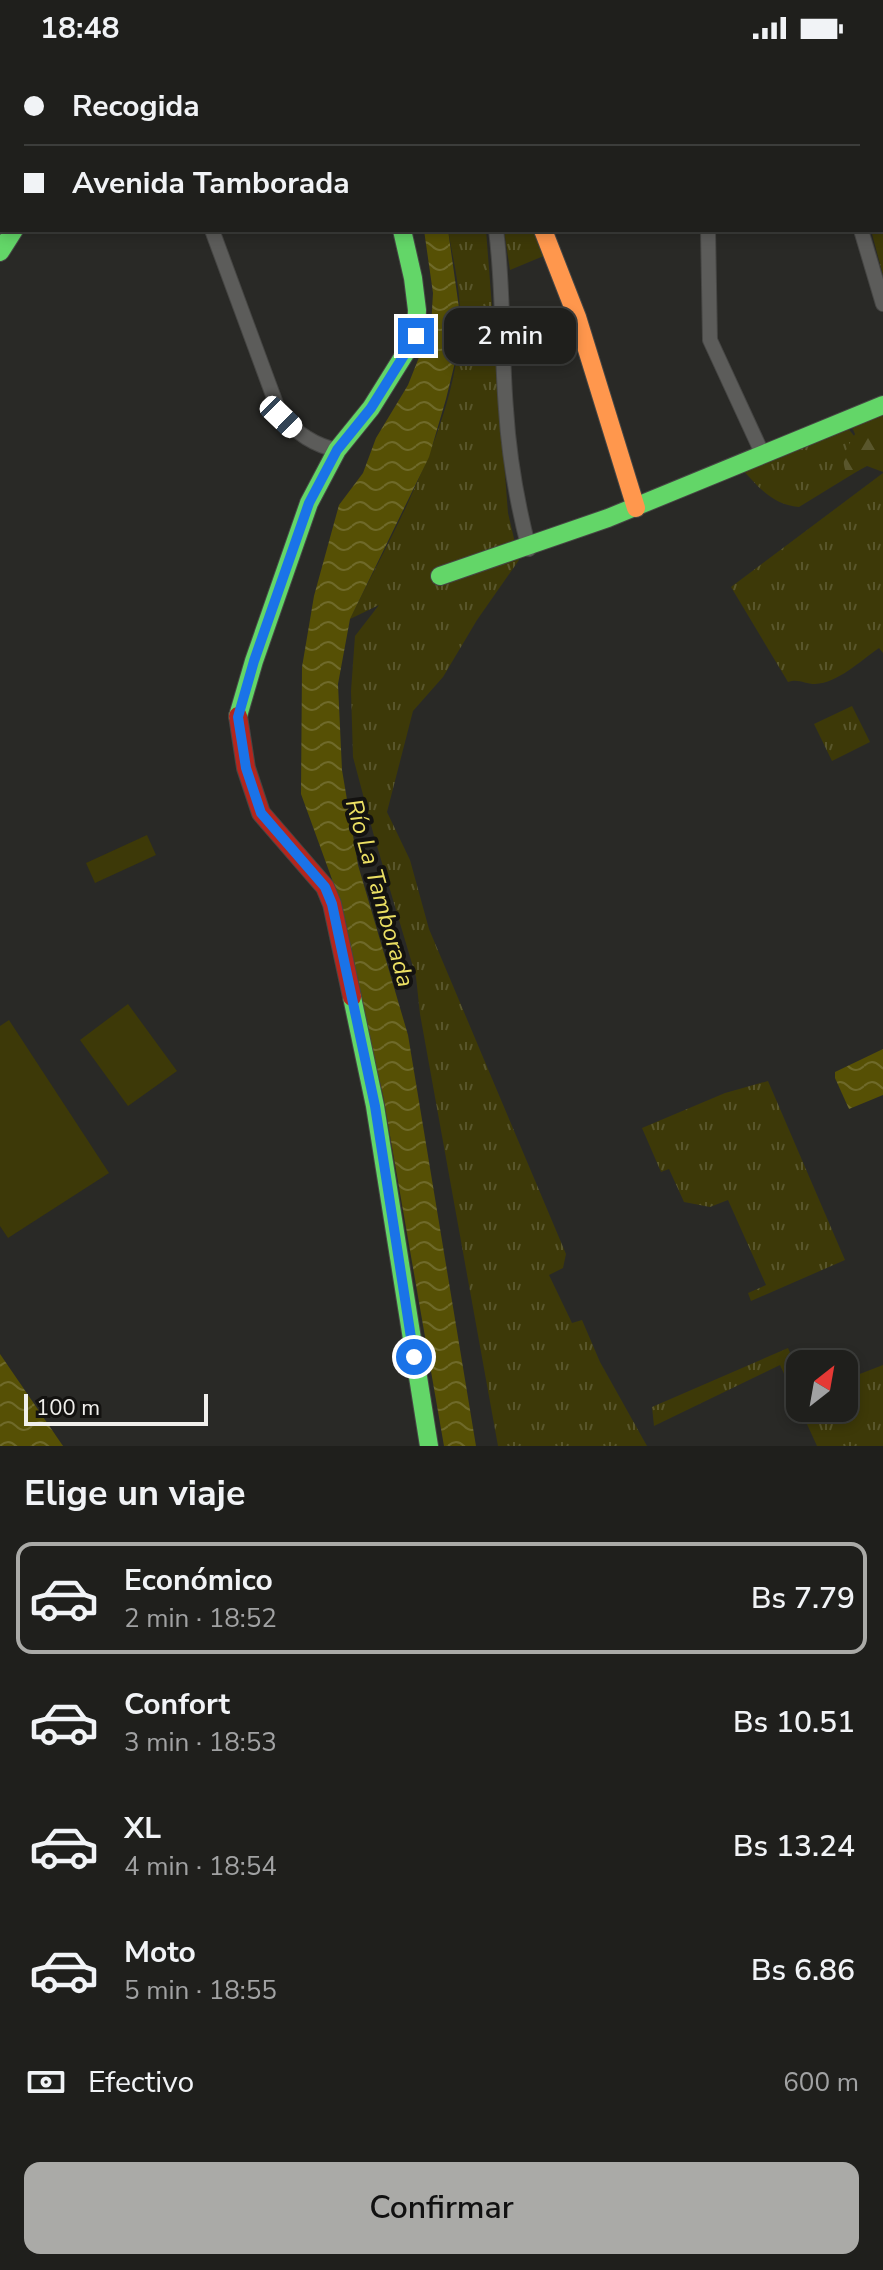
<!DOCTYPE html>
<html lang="es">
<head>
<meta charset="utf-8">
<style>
	body { margin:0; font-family:"Nunito Sans",sans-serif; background:#2c2c29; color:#f1f3f6; height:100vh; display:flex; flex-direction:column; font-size:30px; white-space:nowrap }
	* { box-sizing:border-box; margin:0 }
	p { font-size:26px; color:#a1a2a3 }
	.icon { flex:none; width:44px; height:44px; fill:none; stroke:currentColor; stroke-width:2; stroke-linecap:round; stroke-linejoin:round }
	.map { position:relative; height:1390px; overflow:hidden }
	.side { display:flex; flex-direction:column; background:#1f1f1c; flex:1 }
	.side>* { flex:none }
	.top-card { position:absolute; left:0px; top:0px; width:884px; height:176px; box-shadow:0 4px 12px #0003,0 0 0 2px #3c3d3b; display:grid; align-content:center; height:176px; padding:0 24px; background:#1f1f1c }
	.needle { width:52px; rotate:31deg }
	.controls { position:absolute; left:786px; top:1294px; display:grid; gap:16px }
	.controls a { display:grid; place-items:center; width:72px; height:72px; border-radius:16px; background:#1f1f1c; box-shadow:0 4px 12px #0003,0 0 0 2px #3c3d3b; font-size:40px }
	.scale { position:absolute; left:24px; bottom:20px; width:184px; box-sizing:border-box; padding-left:8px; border:4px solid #f0efec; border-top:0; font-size:22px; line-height:28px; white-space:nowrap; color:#f0efec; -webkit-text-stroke:6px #131210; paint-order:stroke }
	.end { position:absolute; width:36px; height:36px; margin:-18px; border:10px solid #1a73e8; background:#fff; box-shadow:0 0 0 4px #fff }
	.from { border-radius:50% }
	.bubble { position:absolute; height:56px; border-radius:16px; background:#1f1f1c; box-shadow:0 4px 12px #0003,0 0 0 2px #3c3d3b; font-size:26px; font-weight:600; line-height:56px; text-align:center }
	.car { position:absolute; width:24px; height:48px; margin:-24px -12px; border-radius:10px; box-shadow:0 0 6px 2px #0007; background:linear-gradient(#fff 24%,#345 0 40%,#fff 0 76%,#345 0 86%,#fff 0) }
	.top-card b { display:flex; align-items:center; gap:28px; height:76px; font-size:30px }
	.top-card b+b { border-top:2px solid #3c3d3b }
	.top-card i { width:20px; height:20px; background:#f1f3f6 }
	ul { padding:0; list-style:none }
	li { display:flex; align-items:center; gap:24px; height:112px; margin:0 16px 12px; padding:0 8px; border:4px solid transparent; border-radius:16px }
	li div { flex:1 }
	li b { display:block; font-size:30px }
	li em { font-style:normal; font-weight:600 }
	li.on { border-color:#aaaaa7 }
	li>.icon { width:72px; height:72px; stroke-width:1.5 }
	h2 { padding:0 24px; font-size:36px; line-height:96px }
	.pay { display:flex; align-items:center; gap:20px; height:88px; padding:0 24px; font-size:30px }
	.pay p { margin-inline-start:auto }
	.action { display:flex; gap:16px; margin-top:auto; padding:16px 24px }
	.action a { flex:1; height:92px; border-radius:16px; background:#aaaaa7; color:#111; font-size:32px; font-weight:600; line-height:92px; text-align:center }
	.status { display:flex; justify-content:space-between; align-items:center; height:56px; padding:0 40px; background:#1f1f1c; direction:ltr }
	.status svg { height:22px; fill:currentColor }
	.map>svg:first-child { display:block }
	.grass { fill:url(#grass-tufts) }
	.forest { fill:url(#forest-firs) }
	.garden { fill:#3d3908 }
	.water { fill:url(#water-waves) }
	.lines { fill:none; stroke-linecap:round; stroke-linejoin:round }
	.stream { stroke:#565005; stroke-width:4 }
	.street-casing { stroke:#464644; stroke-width:16 }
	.fast-casing { stroke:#464644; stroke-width:20 }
	.slow-casing { stroke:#464644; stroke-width:20 }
	.jam-casing { stroke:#464644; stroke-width:20 }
	.street { stroke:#5c5c5a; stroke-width:14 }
	.fast { stroke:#63d668; stroke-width:18 }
	.slow { stroke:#ff974d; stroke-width:18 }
	.jam { stroke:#b3261e; stroke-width:18 }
	.tram { stroke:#646462; stroke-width:2 }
	.route { stroke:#1a73e8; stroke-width:10 }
	.labels { text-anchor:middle; stroke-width:8; stroke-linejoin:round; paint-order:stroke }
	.water-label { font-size:24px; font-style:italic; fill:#ebdf63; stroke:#131210 }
</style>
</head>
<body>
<div class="status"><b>18:48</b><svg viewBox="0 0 49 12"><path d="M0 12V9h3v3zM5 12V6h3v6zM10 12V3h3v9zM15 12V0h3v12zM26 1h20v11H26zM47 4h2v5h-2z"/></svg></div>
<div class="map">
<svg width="883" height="1390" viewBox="0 0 883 1390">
	<defs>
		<pattern id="grass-tufts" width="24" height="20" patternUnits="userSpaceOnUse" patternTransform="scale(2)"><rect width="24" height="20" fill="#3d3908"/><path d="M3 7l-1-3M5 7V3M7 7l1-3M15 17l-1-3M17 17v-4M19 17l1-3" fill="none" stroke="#59562c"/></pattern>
		<pattern id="forest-firs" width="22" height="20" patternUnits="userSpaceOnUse" patternTransform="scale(2)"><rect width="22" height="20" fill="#3d3908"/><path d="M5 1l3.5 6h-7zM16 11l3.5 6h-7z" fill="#59562c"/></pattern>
		<pattern id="water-waves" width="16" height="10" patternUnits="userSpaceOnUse" patternTransform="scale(2)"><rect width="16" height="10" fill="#565005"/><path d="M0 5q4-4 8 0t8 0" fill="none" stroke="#6f6a2a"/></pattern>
	</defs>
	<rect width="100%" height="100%" fill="#292926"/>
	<!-- grass -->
	<g class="grass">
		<path d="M882,87l1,2v130l-12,-45h11z"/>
		<path d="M448,174h38l22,283 11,47 -42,60 -34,57 -30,34 -26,101 23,48 19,69 137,325 -3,14 -14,7 23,48 10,-3 18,42 47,84h-149l-78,-432 -4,-37 -42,-141 -21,-79 -2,-66 4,-55 24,-31 -29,14c44,-90 111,-201 110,-304 0,-28 -7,-57 -12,-85z"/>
		<path d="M504,174h31l11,25 -36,15z"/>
		<path d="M847,371l27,34 -75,46c-26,-2 -40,-19 -57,-38z"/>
		<path d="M883,417v180l-4,-5c-19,13 -41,35 -64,36 -10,0 -17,-6 -27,-2l-57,-95z"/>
		<path d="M852,650l18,36 -38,19 -18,-37z"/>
		<path d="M768,1025l77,179 -94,41 -3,-8 18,-8 -38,-85 -18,7 -26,-5 -15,-33 -8,3 -19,-44 83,-35z"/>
		<path d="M788,1292l12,28v32h44v-44h-17l16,-7 9,20 31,-12v81h-66l-37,-81 -126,61 -2,-19z"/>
	</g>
	<!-- forest -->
	<path class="forest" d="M883,354v62l-16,-6 -19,10c-9,-17 -2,-26 7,-42l-8,-18z"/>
	<!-- garden -->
	<g class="garden">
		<path d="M147,779l9,20 -61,28 -9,-20z"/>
		<path d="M128,948l49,67 -49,35 -48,-66z"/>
		<path d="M9,964l100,153 -101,65 -8,-12v-200z"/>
	</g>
	<!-- water -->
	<g class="water">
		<path d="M424,174h24l12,85 -3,39 -11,45 -17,58 -79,162 -12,65 4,86 16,95 50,170 68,411h-32l-61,-351 -50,-213 -32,-88 1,-127 12,-71 25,-91 24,-32 13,-35 32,-53 23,-58 2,-34z"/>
		<path d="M883,993v46l-34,14 -14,-31v-6z"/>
		<path d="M0,1298l63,92h-63z"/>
	</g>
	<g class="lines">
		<!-- stream -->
		<g class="stream">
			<path d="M791,0l1,2"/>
			<path d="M882,169l1,3"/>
		</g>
		<!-- street casing -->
		<g class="street-casing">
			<g id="street">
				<path d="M481,0v2"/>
				<path d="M778,0l1,2"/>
				<path d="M276,2l2,-2"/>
				<path d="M382,2v-2"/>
				<path d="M0,100l2,1"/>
				<path d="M212,174l69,187c17,16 32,28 56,33"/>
				<path d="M496,174c8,60 5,119 10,179 3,48 11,94 23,140"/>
				<path d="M708,174l2,110 53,115"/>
				<path d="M861,174l22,74"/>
			</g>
		</g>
		<!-- fast casing -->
		<g class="fast-casing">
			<g id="fast">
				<path d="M850,0l1,2"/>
				<path d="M123,2h12"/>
				<path d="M882,25l1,2"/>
				<path d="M0,196l14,-22"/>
				<path d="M440,520l168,-58 275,-113"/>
				<path d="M238,660l16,-55 55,-158 28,-53 34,-42 45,-72 1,-26 -4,-32 -11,-48"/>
				<path d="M352,941l23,109 54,340"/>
			</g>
		</g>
		<!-- slow casing -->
		<g class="slow-casing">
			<g id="slow">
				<path d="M882,58l1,2"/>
				<path d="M543,174l34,87 59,191"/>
			</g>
		</g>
		<!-- jam casing -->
		<g class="jam-casing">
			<path id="jam" d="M238,660l8,52 15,45 64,74 7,17 20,93"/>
		</g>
		<!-- street -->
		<use href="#street" class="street"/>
		<!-- fast -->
		<use href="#fast" class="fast"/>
		<!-- slow -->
		<use href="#slow" class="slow"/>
		<!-- jam -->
		<use href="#jam" class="jam"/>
		<!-- tram -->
		<g class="tram">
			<path d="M824,0l1,2"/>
			<path d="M882,109l1,2"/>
		</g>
	</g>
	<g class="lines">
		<!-- route -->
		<path class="route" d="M414,1301l-39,-251 -43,-202 -7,-17 -64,-74 -15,-45 -8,-51 16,-56 55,-158 28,-53 34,-42 45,-72"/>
	</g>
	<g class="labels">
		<!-- water labels -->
		<g class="water-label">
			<text transform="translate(380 837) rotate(74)" y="8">Río La Tamborada</text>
		</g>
	</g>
</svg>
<div class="controls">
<a><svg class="needle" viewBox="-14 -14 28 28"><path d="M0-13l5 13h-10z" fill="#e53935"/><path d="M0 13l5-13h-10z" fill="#a1a2a3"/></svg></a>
</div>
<div class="scale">100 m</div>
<i class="end from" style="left:414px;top:1301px"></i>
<i class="end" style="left:416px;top:280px"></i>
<div class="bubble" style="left:444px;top:252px;width:132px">2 min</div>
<i class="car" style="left:281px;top:361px;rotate:134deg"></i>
<div class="top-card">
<b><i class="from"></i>Recogida</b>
<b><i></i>Avenida Tamborada</b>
</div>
</div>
<section class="side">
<h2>Elige un viaje</h2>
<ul>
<li class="on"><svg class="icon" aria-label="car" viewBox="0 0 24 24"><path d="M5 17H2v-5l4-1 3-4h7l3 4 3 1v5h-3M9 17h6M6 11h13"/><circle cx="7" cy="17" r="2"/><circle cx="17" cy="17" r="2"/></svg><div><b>Económico</b><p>2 min · 18:52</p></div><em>Bs 7.79</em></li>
<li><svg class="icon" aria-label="car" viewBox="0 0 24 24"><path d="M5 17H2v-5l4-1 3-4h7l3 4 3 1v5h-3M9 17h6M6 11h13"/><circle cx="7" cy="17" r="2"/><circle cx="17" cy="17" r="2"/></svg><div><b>Confort</b><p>3 min · 18:53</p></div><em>Bs 10.51</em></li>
<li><svg class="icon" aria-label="car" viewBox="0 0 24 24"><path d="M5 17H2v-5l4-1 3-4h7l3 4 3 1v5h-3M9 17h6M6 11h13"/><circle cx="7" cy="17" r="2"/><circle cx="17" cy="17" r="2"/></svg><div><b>XL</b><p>4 min · 18:54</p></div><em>Bs 13.24</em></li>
<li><svg class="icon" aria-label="car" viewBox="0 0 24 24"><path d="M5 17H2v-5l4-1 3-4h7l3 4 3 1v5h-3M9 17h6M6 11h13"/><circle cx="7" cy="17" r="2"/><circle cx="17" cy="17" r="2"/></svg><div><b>Moto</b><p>5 min · 18:55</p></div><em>Bs 6.86</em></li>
</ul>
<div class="pay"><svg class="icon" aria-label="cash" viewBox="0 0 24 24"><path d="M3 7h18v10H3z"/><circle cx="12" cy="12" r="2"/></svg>Efectivo<p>600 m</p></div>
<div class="action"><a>Confirmar</a></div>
</section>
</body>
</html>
